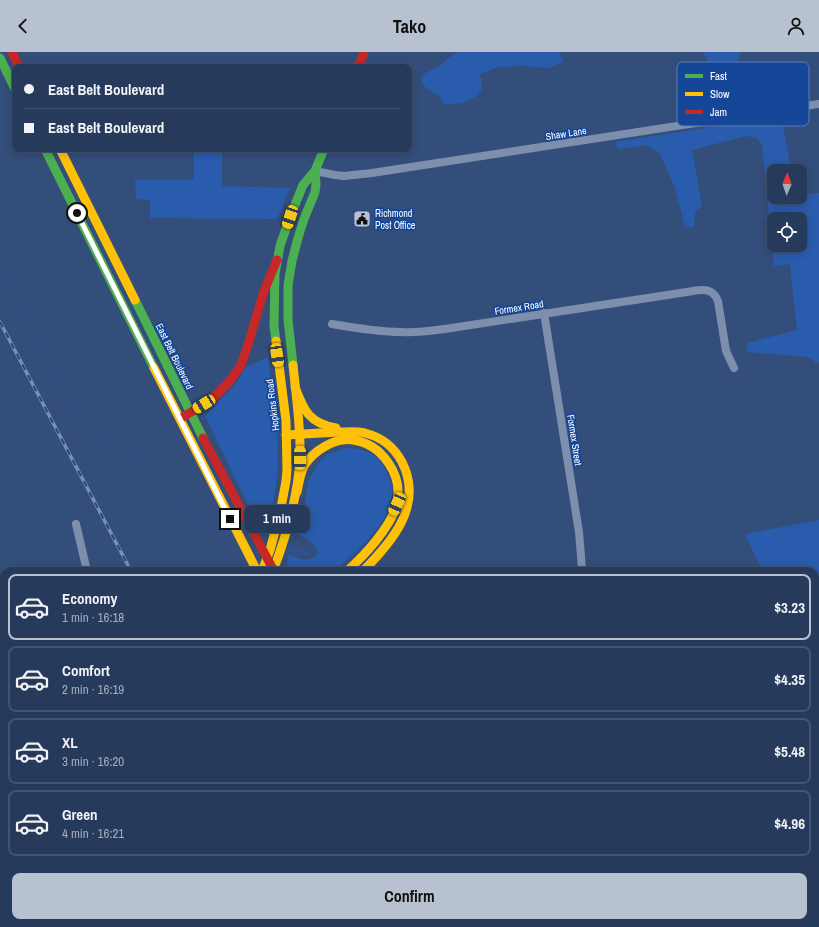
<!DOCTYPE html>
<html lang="en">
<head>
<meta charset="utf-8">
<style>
	body { margin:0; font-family:"Archivo Narrow",sans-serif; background:#2e4162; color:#f1f3f6; height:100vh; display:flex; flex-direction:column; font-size:15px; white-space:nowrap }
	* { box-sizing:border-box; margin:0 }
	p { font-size:13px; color:#a4adbb }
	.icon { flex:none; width:22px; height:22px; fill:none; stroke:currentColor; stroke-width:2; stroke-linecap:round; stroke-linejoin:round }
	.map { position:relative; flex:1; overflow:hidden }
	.panel { position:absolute; left:0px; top:515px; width:819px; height:360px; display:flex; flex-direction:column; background:#263a5c; border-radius:12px 12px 0 0; box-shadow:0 2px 10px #0003,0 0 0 1px #425472 }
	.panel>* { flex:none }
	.hud { position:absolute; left:12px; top:12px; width:400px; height:88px; border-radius:8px; box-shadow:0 2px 10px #0003,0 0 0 1px #425472; display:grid; align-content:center; height:88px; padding:0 12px; background:#263a5c }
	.needle { width:26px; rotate:2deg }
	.buttons { position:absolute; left:767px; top:112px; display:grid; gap:8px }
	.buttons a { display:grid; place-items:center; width:40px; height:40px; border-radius:8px; background:#263a5c; box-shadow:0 2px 10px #0003,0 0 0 1px #425472; font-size:20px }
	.end { position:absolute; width:18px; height:18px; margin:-9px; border:5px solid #fff; background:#111; box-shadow:0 0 0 2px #111 }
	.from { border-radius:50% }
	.bubble { position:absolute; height:28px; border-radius:8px; background:#263a5c; box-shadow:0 2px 10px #0003,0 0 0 1px #425472; font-size:13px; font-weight:700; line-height:28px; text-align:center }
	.car { position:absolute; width:12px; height:24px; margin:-12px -6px; border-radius:5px; box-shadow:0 0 3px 1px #0007; background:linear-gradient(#f5c518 24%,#345 0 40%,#f5c518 0 76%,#345 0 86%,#f5c518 0) }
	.hud b { display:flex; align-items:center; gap:14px; height:38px; font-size:15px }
	.hud b+b { border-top:1px solid #425472 }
	.hud i { width:10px; height:10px; background:#f1f3f6 }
	ul { padding:7px 0 0; list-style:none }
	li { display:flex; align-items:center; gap:12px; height:66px; margin:0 8px 6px; padding:0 4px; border:2px solid #425472; border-radius:8px }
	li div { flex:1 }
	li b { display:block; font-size:15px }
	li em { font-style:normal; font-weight:700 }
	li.selected { border-color:#b8c1d0 }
	li>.icon { width:36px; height:36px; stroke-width:1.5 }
	.cta { display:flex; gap:8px; margin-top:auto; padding:8px 12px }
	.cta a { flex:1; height:46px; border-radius:8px; background:#b8c1d0; color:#111; font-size:16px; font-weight:700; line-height:46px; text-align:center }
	header { display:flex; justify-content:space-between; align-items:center; height:52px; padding:0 12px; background:#b8c1d0; color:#111; font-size:18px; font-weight:700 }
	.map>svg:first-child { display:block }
	.green { fill:#2a5cae; fill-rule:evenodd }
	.water { fill:#2f528d }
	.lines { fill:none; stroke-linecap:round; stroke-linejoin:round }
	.stream { stroke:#2f528d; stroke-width:2 }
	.street { stroke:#7e8fad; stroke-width:8 }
	.fast { stroke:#4caf50; stroke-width:9 }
	.slow { stroke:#ffc107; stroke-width:9 }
	.jam { stroke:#c62828; stroke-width:9 }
	.rail-casing { stroke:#7d8fab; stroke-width:3.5 }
	.rail { stroke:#154698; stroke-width:2; stroke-dasharray:6; stroke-linecap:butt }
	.route { stroke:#fff; stroke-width:5 }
	.labels { text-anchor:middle; stroke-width:3.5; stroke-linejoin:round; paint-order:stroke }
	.street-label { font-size:10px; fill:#fff; stroke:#154698 }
	.poi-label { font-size:10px; fill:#fff; stroke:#154698; text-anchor:start }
	.key { fill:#154698; stroke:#5b7eb7; stroke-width:1 }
	.key-label { font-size:11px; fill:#fff }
</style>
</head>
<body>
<header><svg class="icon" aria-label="back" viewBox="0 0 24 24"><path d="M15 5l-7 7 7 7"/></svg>Tako<svg class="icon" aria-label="person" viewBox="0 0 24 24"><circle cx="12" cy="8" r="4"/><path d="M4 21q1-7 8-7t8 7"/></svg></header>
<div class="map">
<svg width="819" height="875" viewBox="0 0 819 875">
	<rect width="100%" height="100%" fill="#334e7a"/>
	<!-- green -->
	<g class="green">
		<path d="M457,0h102l4,10 -14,6 -26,-2 -25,1 -18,7 2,15 -8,9 -12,5 -18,2 -5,-9 -13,-8 -4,-5v-8l15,-8z"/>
		<path d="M702,0h38l-6,21 -4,10 -9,2 -5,-4 -7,-14 -2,-10z"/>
		<path d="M788,63l-5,10 8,46h-17v26h26v-8l8,5 11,-1v169l-3,1 -7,-6 -62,-5v-9l50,-13 -7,-66 -16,2 -12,-120 -5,-8 -11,-2 -54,14 10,57 -7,4 -1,16h-9l-10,-39 -15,-34 -13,-9 -29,4 -3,-7zM774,167h26v26h-26z"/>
		<path d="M103,97h136h-17v37l68,2 -13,31 -127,-1v-18l-14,-1 -1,-19h59v-29z"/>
		<path d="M268,305c6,46 15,94 6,141 -2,9 -3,17 -8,26l-13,-9 -48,-99 20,-21 12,-13 9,-15z"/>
		<path d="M350,396c17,2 28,6 36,23 3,7 6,14 6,21 0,31 -36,59 -56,78l-3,1h-42l-4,-7 2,-10c11,5 17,9 27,2l1,-8 -8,-8 -12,-6 8,-31 3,-21 7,-13 6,-9 7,-6 14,-5z"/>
		<path d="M819,468v385h-4v-334h-54v-3l-16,-34z"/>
		<path d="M441,871h78l-1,4h-74z"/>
	</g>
	<!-- water -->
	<path class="water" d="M289,494c7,0 12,4 19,4l2,2v3l-1,1c-8,1 -15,-2 -22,-6v-3z"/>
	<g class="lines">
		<!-- stream -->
		<path class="stream" d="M0,216l73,148 27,22 67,37 25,44 21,8"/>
		<!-- street -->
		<g class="street">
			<path d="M315,119l20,4 9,1 28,-3 447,-69"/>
			<path d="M544,261l35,219 2,24 1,15"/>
			<path d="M332,272c23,4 46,8 69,8 15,1 29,-1 44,-3l242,-37c13,-2 25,-6 31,9l8,50 8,17"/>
			<path d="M76,472l11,47"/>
			<path d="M815,865l4,-1"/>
			<path d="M239,871l5,4"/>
			<path d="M586,875v-4"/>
			<path d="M759,875l21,-4"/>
		</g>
		<!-- fast -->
		<g class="fast">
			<path d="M0,6l15,31"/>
			<path d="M45,97l109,219"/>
			<path d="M135,248l68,138"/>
			<path d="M276,289l-2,-15 1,-52 5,-28 10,-29 13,-32 12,-14 9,-22"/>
			<path d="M293,313l-5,-45v-35l4,-24 6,-23 6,-19 11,-27 1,-8 -1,-13"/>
		</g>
		<!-- slow -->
		<g class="slow">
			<path d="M60,97l75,151"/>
			<path d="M154,316l103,203"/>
			<path d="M295,335c9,24 14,36 41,41"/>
			<path d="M286,383c17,-1 34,-2 52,-3 9,0 18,-1 27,1 16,4 29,14 37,29 22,43 -10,80 -39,109"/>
			<path d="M297,440c2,-9 3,-18 7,-26 9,-15 31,-29 49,-26 29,4 50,35 44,63 -5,23 -33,53 -50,68"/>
			<path d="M262,519l8,-21 10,-37 6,-32 1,-12 -1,-48 -10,-80"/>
			<path d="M273,519c14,-37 25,-74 27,-113 1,-31 -4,-62 -7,-93"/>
			<path d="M429,871l1,4"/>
			<path d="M64,875l1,-4"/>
		</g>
		<!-- jam -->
		<g class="jam">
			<path d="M12,0l7,15"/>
			<path d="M358,15l6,-15"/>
			<path d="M183,365l28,-17 17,-17 12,-16 7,-19 17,-57 13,-31"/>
			<path d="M203,386l71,133"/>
			<path d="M0,772l4,1"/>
			<path d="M414,871l1,4"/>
		</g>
		<!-- rail casing -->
		<g class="rail-casing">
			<g id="rail">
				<path d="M0,270l131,249"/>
				<path d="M310,871l2,4"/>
			</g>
		</g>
		<!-- rail -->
		<use href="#rail" class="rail"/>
	</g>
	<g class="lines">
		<!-- route -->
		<path class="route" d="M77,161l153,306"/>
	</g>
	<!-- icons -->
	<defs>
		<g id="civic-square" transform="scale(0.9)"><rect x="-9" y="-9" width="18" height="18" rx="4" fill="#b8c1d0" stroke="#154698"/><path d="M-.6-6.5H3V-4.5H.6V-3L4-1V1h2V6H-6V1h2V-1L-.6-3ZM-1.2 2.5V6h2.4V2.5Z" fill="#111"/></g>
	</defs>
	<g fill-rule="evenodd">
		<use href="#civic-square" x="362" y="167"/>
	</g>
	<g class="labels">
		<!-- street labels -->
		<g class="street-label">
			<text transform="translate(566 81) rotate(-9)" y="4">Shaw Lane</text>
			<text transform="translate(519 255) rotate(-9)" y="4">Formex Road</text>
			<text transform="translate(175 304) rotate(64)" y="4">East Belt Boulevard</text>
			<text transform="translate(272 353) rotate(-97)" y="4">Hopkins Road</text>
			<text transform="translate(575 388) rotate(81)" y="4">Formex Street</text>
		</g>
		<!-- poi labels -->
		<g class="poi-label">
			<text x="375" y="165">Richmond<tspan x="375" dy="12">Post Office</tspan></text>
		</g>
	</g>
	<!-- legend -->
	<rect x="677" y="10" width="132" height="64" rx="6" class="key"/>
	<rect x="685" y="22" width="18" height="4" fill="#4caf50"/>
	<rect x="685" y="40" width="18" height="4" fill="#ffc107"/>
	<rect x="685" y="58" width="18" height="4" fill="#c62828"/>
	<g class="key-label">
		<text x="710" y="28">Fast</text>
		<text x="710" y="46">Slow</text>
		<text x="710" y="64">Jam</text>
	</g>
</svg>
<div class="buttons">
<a><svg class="needle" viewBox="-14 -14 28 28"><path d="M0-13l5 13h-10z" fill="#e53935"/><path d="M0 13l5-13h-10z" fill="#a4adbb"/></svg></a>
<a><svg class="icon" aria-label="locate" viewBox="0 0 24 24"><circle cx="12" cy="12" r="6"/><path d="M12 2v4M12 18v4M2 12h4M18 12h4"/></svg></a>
</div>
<i class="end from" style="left:77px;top:161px"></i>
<i class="end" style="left:230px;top:467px"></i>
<div class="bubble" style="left:244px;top:453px;width:66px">1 min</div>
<i class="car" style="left:290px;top:165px;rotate:198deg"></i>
<i class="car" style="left:277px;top:303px;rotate:172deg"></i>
<i class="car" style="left:204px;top:352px;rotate:239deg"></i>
<i class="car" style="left:300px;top:406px;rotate:0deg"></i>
<i class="car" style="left:397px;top:452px;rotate:204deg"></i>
<div class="hud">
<b><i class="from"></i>East Belt Boulevard</b>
<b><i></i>East Belt Boulevard</b>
</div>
<section class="panel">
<ul>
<li class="selected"><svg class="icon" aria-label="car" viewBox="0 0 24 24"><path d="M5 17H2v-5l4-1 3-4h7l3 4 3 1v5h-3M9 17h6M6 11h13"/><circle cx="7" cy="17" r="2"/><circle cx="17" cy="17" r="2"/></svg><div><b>Economy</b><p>1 min · 16:18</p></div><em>$3.23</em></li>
<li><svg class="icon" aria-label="car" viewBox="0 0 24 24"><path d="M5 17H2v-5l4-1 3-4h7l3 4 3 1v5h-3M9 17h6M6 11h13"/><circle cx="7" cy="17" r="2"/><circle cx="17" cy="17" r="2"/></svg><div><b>Comfort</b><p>2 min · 16:19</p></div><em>$4.35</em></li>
<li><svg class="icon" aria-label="car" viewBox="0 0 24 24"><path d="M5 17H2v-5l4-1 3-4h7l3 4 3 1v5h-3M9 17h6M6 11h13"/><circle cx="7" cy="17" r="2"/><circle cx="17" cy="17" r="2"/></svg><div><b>XL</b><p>3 min · 16:20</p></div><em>$5.48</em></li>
<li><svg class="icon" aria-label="car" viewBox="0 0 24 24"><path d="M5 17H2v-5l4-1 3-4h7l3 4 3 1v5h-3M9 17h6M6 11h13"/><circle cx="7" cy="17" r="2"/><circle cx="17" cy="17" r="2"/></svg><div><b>Green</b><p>4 min · 16:21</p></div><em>$4.96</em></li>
</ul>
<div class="cta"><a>Confirm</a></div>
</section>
</div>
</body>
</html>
